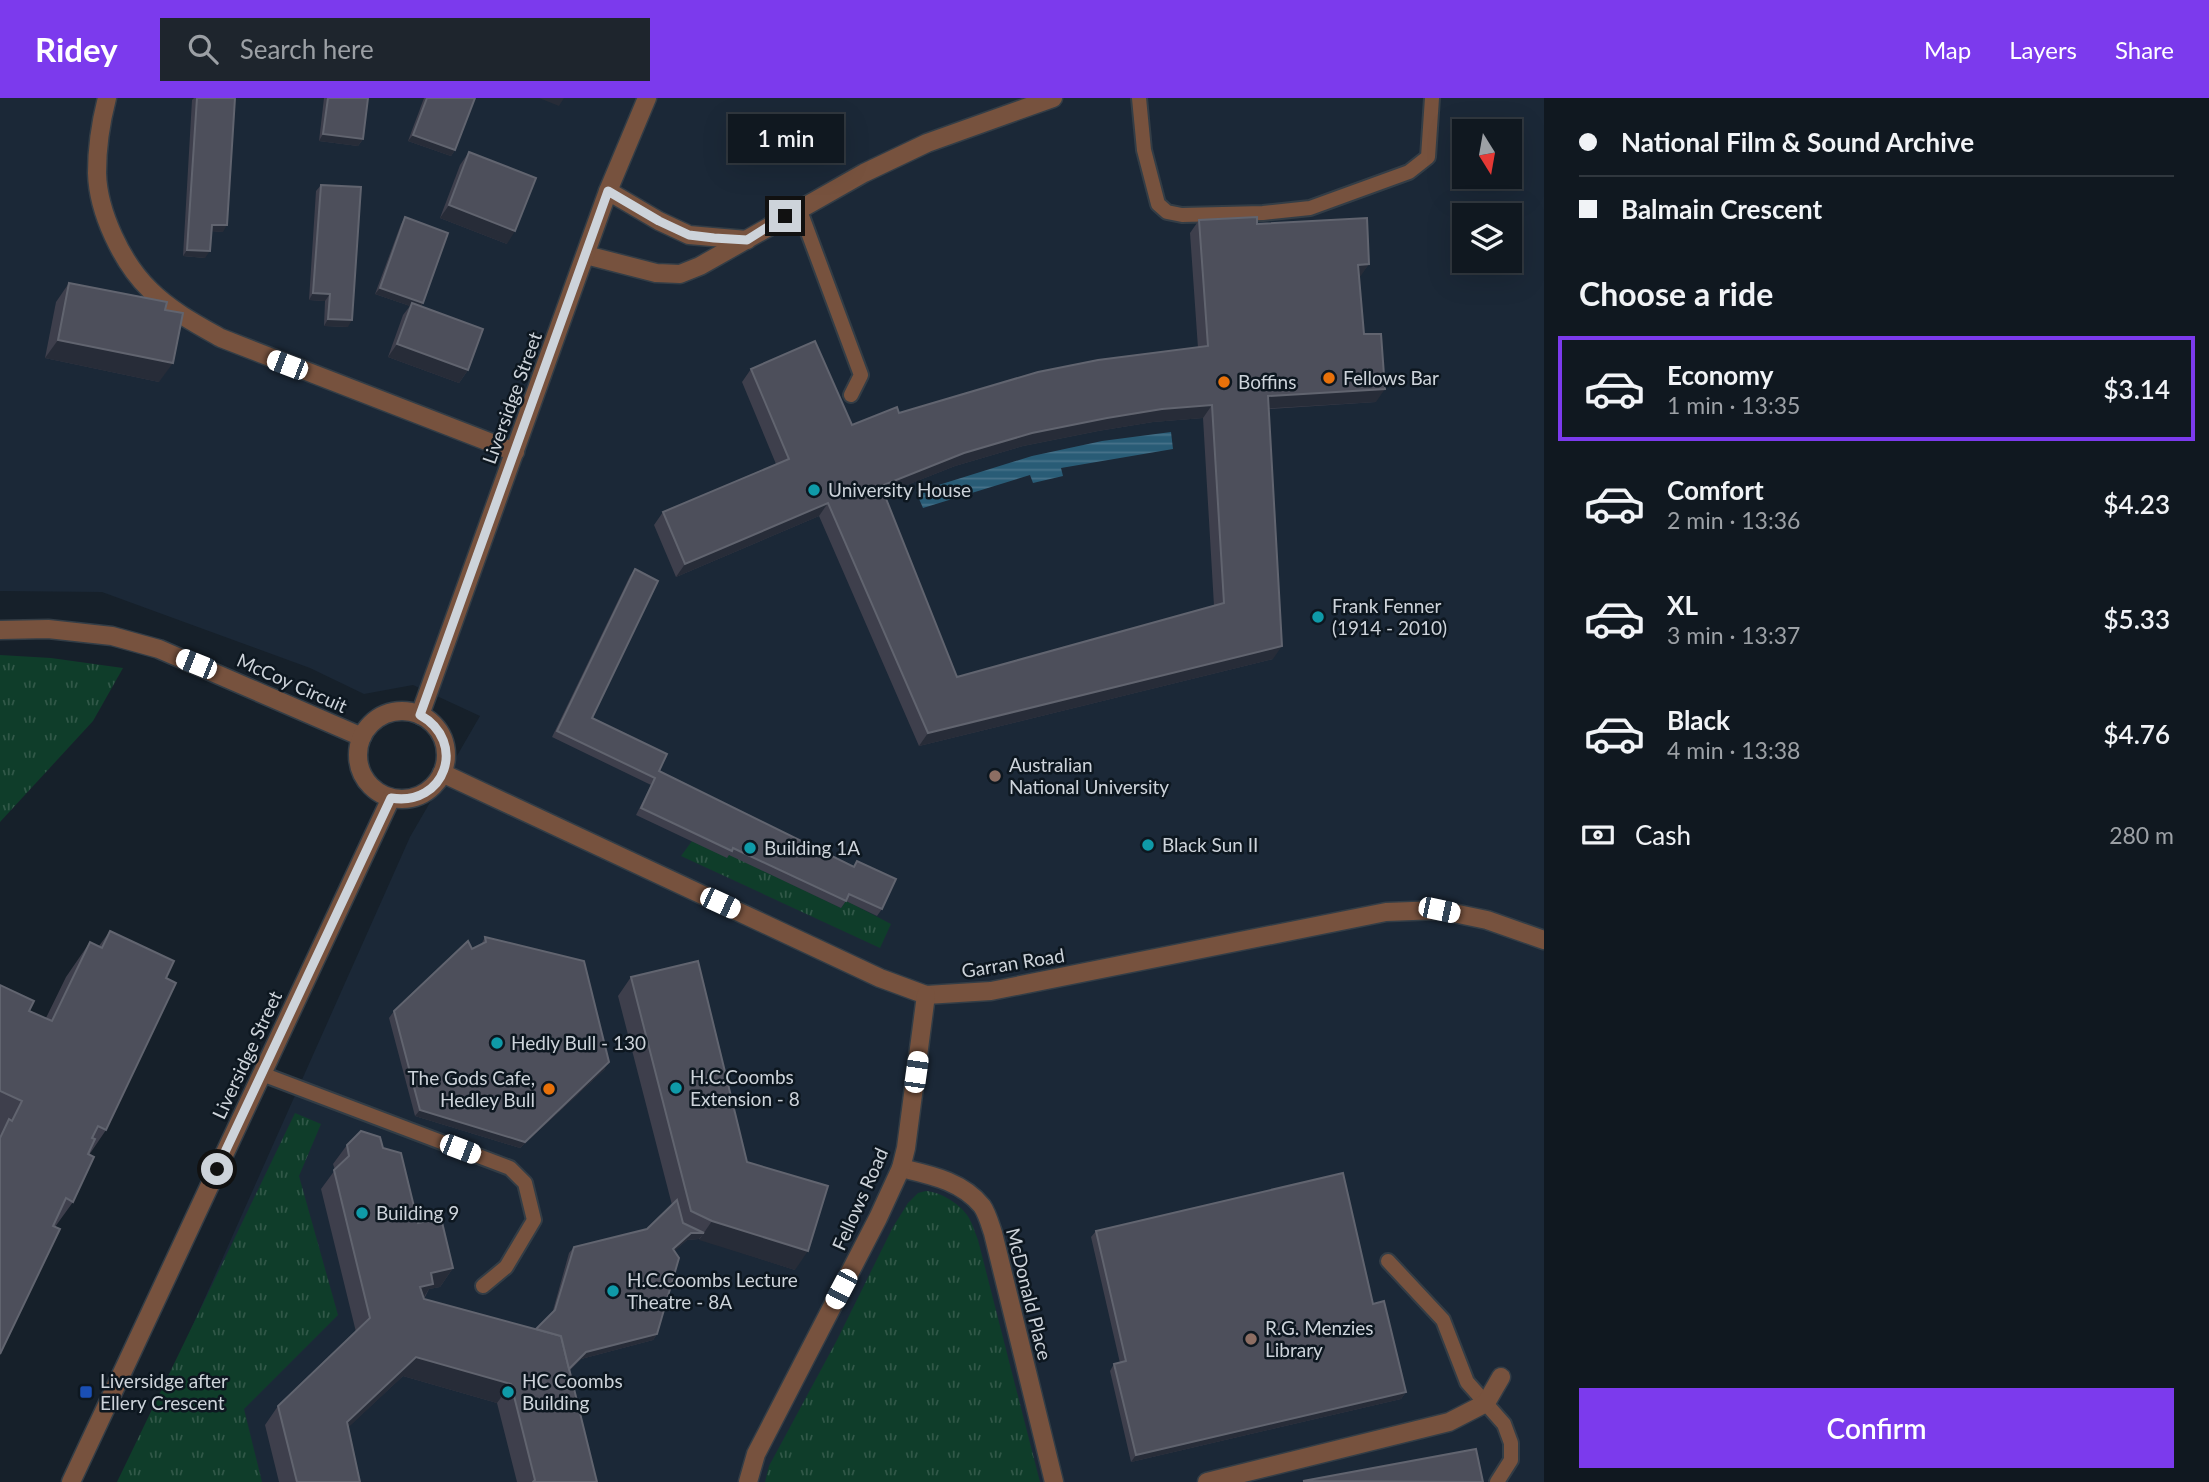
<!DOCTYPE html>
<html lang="en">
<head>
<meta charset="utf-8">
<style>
	body { margin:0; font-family:Lato,sans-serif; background:#1e252d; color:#f1f3f6; height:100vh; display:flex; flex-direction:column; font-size:26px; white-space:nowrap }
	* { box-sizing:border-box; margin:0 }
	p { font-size:23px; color:#9ca0a5 }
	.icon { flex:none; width:38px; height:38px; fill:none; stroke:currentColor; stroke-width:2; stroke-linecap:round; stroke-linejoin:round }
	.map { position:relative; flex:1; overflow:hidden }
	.drawer { display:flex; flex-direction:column; background:#101820; width:665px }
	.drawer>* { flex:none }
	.top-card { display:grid; align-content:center; height:154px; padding:0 35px; background:#101820 }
	.needle { width:46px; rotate:169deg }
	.buttons { position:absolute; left:1452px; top:21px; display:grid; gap:14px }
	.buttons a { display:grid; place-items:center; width:70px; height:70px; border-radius:0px; background:#101820; box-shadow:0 7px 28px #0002,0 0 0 2px #30373e; font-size:35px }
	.end { position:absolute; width:32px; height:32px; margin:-16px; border:9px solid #cdd3da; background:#111; box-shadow:0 0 0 4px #111 }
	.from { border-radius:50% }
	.bubble { position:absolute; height:49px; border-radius:0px; background:#101820; box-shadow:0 7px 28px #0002,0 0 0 2px #30373e; font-size:23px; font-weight:600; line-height:49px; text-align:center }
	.car { position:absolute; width:21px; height:42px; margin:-21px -10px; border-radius:9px; box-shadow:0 0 5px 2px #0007; background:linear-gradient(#fff 24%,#345 0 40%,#fff 0 76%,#345 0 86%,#fff 0) }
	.top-card b { display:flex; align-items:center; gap:24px; height:66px; font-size:26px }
	.top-card b+b { border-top:2px solid #30373e }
	.top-card i { width:18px; height:18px; background:#f1f3f6 }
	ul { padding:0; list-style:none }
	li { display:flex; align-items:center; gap:21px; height:105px; margin:0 14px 10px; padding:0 21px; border:4px solid transparent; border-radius:0px }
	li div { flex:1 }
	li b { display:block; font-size:26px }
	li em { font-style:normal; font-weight:600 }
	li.selected { border-color:#7c3aed }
	li>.icon { width:63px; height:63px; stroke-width:1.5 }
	h2 { padding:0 35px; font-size:32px; line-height:84px }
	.pay { display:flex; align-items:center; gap:18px; height:77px; padding:0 35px; font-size:26px }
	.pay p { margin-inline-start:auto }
	.button { display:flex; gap:14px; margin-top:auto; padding:14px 35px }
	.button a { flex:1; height:80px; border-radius:0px; background:#7c3aed; color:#fff; font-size:28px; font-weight:600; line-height:80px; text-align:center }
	header { display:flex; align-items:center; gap:42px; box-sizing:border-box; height:98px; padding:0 35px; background:#7c3aed; color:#fff }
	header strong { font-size:33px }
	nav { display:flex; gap:38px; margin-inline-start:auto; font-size:24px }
	.search { width:490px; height:63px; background:#1e252d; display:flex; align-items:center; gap:18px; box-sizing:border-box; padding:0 24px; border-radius:0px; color:#9ca0a5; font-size:26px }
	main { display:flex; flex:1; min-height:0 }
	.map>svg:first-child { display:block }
	.built { fill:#1b2837; fill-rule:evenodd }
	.grass { fill:url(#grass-tufts) }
	.water { fill:url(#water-rules) }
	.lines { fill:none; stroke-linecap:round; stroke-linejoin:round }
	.lane-casing { stroke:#333d46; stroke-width:18 }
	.street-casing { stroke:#333d46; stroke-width:21 }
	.lane { stroke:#77523e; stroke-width:14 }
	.street { stroke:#77523e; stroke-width:18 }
	.wall { fill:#3e3f4c; fill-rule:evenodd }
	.shaded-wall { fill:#272c38 }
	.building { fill:#4d4f5b; stroke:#61646f; stroke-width:2; fill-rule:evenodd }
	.route { stroke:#cdd3da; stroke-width:9 }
	.food-dot { fill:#e8710a; stroke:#0d1720; stroke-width:2.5 }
	.culture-dot { fill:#0f9aa8; stroke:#0d1720; stroke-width:2.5 }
	.education-dot { fill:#8d6e63; stroke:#0d1720; stroke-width:2.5 }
	.transit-dot { fill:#1a4fb4; stroke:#0d1720; stroke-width:2.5 }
	.labels { text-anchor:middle; stroke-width:5; stroke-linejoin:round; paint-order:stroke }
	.poi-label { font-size:19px; fill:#cdd3da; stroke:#0d1720; text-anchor:start }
	.street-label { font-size:19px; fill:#cdd3da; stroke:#0d1720 }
</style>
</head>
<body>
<header>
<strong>Ridey</strong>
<div class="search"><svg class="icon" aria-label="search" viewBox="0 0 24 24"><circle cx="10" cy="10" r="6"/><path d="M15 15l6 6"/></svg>Search here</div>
<nav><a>Map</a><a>Layers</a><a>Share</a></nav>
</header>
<main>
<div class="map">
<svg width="1544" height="1384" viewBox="0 0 1544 1384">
	<defs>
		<pattern id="grass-tufts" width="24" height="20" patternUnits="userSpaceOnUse" patternTransform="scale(1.75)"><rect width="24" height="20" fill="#0f3d2a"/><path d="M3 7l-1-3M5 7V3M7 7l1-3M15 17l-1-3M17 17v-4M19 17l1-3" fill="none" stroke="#315848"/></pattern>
		<pattern id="water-rules" width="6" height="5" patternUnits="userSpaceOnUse" patternTransform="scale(1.75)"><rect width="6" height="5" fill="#295c76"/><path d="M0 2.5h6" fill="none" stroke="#477289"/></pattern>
	</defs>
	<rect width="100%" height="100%" fill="#16202a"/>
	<!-- built -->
	<path class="built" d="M0,0h1544v1384h-1421l287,-645 70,-121 -67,-31 -49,9 -54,-26 -208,-76 -102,-1zM1465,33h45v46h-45zM1465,117h45v46h-45z"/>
	<!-- grass -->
	<g class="grass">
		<path d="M0,557l51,3 72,10 -30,53 -93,101z"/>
		<path d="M692,743l35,16 2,-3 112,54 4,-8 46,24 -11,24 -199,-92z"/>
		<path d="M295,1015l26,11 -22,52 39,139 -94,94 18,73h-145z"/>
		<path d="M926,1093c15,1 36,14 43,27 4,7 6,15 9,22l62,242h-275l4,-16 68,-126 56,-113 15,-24 10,-10z"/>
	</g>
	<!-- water -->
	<path class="water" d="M1171,334l2,17 -112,19 2,8 -30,7 -3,-8 -107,33 -7,-16 116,-36 70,-15z"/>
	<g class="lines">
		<!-- lane casing -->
		<g class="lane-casing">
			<g id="lane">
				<path d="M1139,0l5,52 14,54 9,8 15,3 81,-2 47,-5 99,-36 19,-15 4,-59"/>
				<path d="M799,110l62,167 -10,20"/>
				<path d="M262,976l248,94 15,15 9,37 -28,47 -23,19"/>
				<path d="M1388,1163l55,59 24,62 37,42 7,19v17l-14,22"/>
			</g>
		</g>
		<!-- street casing -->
		<g class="street-casing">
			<g id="street">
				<path d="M107,0c-6,23 -10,51 -10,75 1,39 25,90 53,117 20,20 46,34 71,48l294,114"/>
				<path d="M608,93l51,30 30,14 58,5"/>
				<path d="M586,157l70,18 24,1 20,-8 164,-93 63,-30 126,-45"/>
				<path d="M0,532l48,-1 64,7 47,13 203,88"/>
				<circle cx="402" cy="657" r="44"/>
				<path d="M420,617l188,-524 39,-93"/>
				<path d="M442,675l438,205 46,17 65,-4 395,-79 53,-2 48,10 57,20"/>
				<path d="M901,1070c29,7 61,13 81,38 5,7 8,18 11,27l61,249"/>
				<path d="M71,1384l320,-684"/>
				<path d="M748,1384l8,-28 122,-236 23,-50 5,-20 20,-153"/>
				<path d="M1207,1384l242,-60 37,-19 15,-26"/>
			</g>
		</g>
		<!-- lane -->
		<use href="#lane" class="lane"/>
		<!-- street -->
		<use href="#street" class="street"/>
	</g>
	<!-- wall -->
	<g class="wall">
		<path d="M194,0h41l-12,134 -12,-1 -6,27 -22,-2 9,-156z"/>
		<path d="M324,0h44l-5,41 -5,7 -39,-5z"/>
		<path d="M424,0h51l-20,52 -4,6 -43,-15z"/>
		<path d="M469,54l38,92 -67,-26 20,-53z"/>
		<path d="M321,87l27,142 -24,-1 1,-25 -16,-1 7,-109z"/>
		<path d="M405,119l18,86 -2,3 47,64 -9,13 -71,-26 15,-42 7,-9 -35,-12 26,-70z"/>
		<path d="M1199,122l58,4 112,40 -10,13 5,57 12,68 -107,7 4,250 -354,87 -100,-230 -143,61 -22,-52 9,-13 113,-48 -34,-82 9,-13 101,56 47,-12 299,-65 -8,-115zM1203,320l11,188 -257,71 -73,-183 71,-28 68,-20 75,-15 55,-9z"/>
		<path d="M69,185l96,27 -6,72 -114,-24 11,-56z"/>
		<path d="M635,471l-43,149 67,53 194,96 4,-6 25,48 -5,7 -31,-15 -5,7 -112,-53 -2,3 -91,-43 15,-30 -99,-48 78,-161z"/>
		<path d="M110,833l56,47 -60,152 -17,25 -16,47 -18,25 -55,127v-369l29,26 17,7 20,-41 24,-35 9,4z"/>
		<path d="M485,839l120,132 -85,79 -105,-32 -26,-98 5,-7 78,-62 9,-4z"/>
		<path d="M631,879l116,185 48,108 -96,-31 -12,1 -13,11 -17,83 -4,6 -72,19 -11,11 27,112h-80l-20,-79 -94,-27 -55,51 12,55h-81l-14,-57 13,-19 78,-74 -35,-143 14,-19 -2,-6 14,-19 36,3 35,75 35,45 -13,19 -11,2 -5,10 112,30 16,-15 17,-61 5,-6 73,-18 25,-24 -54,-209z"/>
		<path d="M1096,1133l277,73 33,88 -5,7 -270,63 -21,-91 4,-7 6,-1 -29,-126z"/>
	</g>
	<!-- shaded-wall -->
	<g class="shaded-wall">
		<path d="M539,0h25l-5,8z"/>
		<path d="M323,36l40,5 -5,7 -39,-5z"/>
		<path d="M413,37l42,15 -4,6 -43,-15z"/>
		<path d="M449,107l66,26 -8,13 -67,-26z"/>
		<path d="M212,127h15l-4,7 -16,-1z"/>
		<path d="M187,152l23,1 -5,7 -22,-2z"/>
		<path d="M1369,166l-9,13 -11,1 9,-13z"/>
		<path d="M380,190l43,15 -5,6 -6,-6 -2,3 -35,-12z"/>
		<path d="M313,195l17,1 -5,7 -16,-1z"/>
		<path d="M328,221l24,1 -4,7 -24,-1z"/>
		<path d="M58,242l115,23 -14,19 -114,-24z"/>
		<path d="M397,246l71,26 -9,13 -71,-26z"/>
		<path d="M1385,291l-9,13 -117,7 9,-13z"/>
		<path d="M1212,307l-9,13 -50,4 -55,9 -75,15 -68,20 -83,33 9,-13 83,-33 68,-20 75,-15 55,-9z"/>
		<path d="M828,405l-9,13 -143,61 9,-13z"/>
		<path d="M1282,548l-9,13 -354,87 9,-13z"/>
		<path d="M609,964l-4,7 -85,79 -105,-32 5,-6z"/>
		<path d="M712,1123l96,30 -13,19 -96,-30z"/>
		<path d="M691,1135h13l-5,6 -12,1 -18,16 4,-7z"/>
		<path d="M453,1170l-13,19 -11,2 -9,14v-16l11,-14z"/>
		<path d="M657,1236l-4,6 -72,19 -25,24 5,-6 25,-25z"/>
		<path d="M416,1259l95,27 -14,19 -94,-27 -69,65 13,-19z"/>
		<path d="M1406,1294l-5,7 -270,63 5,-7z"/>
	</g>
	<!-- building -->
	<g class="building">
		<path d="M197,0h38l-8,127h-15l-2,26 -23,-1z"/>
		<path d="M328,0h40l-5,41 -40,-5z"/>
		<path d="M427,0h48l-20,52 -42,-15z"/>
		<path d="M469,54l67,26 -21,53 -66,-26z"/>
		<path d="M321,87l40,2 -9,133 -24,-1 2,-25 -17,-1z"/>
		<path d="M405,119l43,16 -25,70 -43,-15z"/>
		<path d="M1257,119v7l110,-6 2,46 -11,1 6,69h17l4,55 -117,7 14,250 -354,87 -100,-230 -143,61 -22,-52 126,-53 -38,-90 64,-28 37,84 45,-18 2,6 139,-41 60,-12 110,-14 -9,-126zM1212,307l12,198 -267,74 -76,-191 83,-33 68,-20 75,-15 55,-9z"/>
		<path d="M69,185l98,19 -2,8 18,3 -10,50 -115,-23z"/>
		<path d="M412,205l71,26 -15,41 -71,-26z"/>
		<path d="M635,471l23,12 -66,137 75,36 -8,17 195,96 3,-6 39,18 -14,30 -33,-15 -3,7 -113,-53 -1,3 -91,-43 14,-30 -98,-47z"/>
		<path d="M110,833l64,30 -8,17 10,5 -70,147 -8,-4 -6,12 3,1 -7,15 6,3 -21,45 -7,-4 -13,28 7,3 -60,125v-216l9,-19 3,2 10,-20 -22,-10v-106l34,16 -5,10 23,10 38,-79 12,6z"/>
		<path d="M485,839l99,24 25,101 -84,80 -105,-32 -26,-99 74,-70 4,8 14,-7z"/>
		<path d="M698,863l49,201 81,24 -20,65 -96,-30 -21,-10 -60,-234z"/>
		<path d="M361,1033l19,6 3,11 18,5 17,70 23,-5 12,50 -22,5 2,11 -13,3 4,12 137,37 36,146h-64l2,-2 -24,-96 -95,-27 -69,65 13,60h-63l-19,-76 92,-88 -36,-148 15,-14 -2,-11z"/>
		<path d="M1343,1075l30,131 11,-3 22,91 -270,63 -22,-91 12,-3 -30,-130z"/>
		<path d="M677,1102l6,23 21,10h-13l-18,16 6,9 -22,76 -71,18 -17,17 -8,-33 -25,-7 19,-19 19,-63 73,-18z"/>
		<path d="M1476,1351l7,33 -180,-1z"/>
	</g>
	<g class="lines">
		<!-- route -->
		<path class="route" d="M217,1071l174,-371c54,9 77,-56 29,-83l188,-524 51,30 30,14 25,3 33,2 38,-24"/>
	</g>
	<!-- markers -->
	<g class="food-dot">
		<circle cx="1329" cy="280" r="7"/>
		<circle cx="1224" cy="284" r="7"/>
		<circle cx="549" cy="991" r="7"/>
	</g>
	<g class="culture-dot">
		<circle cx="814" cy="392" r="7"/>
		<circle cx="1318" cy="519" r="7"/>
		<circle cx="1148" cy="747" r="7"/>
		<circle cx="750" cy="750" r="7"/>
		<circle cx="497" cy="945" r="7"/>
		<circle cx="676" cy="990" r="7"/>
		<circle cx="362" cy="1115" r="7"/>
		<circle cx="613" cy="1193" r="7"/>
		<circle cx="508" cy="1294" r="7"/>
	</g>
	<g class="education-dot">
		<circle cx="995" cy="678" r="7"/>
		<circle cx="1251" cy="1241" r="7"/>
	</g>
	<rect class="transit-dot" x="79" y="1287" width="14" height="14" rx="3.5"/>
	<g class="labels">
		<!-- poi labels -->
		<g class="poi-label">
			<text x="1343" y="287">Fellows Bar</text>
			<text x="1238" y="291">Boffins</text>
			<text x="828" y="399">University House</text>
			<text x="1332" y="515">Frank Fenner<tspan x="1332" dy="22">(1914 - 2010)</tspan></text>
			<text x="1009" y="674">Australian<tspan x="1009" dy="22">National University</tspan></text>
			<text x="1162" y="754">Black Sun II</text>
			<text x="764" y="757">Building 1A</text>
			<text x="511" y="952">Hedly Bull - 130</text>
			<text x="690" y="986">H.C.Coombs<tspan x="690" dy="22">Extension - 8</tspan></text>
			<text x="535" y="987" text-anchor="end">The Gods Cafe,<tspan x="535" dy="22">Hedley Bull</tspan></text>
			<text x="376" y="1122">Building 9</text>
			<text x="627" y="1189">H.C.Coombs Lecture<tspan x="627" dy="22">Theatre - 8A</tspan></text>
			<text x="1265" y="1237">R.G. Menzies<tspan x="1265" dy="22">Library</tspan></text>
			<text x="100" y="1290">Liversidge after<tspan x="100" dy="22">Ellery Crescent</tspan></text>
			<text x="522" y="1290">HC Coombs<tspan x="522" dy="22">Building</tspan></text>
		</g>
		<!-- street labels -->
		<g class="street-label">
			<text transform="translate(512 300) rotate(-70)" y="7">Liversidge Street</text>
			<text transform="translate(292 585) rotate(24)" y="7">McCoy Circuit</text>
			<text transform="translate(1013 865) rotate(-9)" y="7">Garran Road</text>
			<text transform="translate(247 957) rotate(-65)" y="7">Liversidge Street</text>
			<text transform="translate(860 1101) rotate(-66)" y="7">Fellows Road</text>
			<text transform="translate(1029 1196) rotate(76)" y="7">McDonald Place</text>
		</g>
	</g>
</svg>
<div class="buttons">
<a><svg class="needle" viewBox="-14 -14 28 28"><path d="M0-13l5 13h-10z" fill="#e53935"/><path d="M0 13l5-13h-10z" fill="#9ca0a5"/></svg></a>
<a><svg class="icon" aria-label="layers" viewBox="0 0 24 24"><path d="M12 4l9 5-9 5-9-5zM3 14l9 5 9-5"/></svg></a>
</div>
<i class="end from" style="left:217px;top:1071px"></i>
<i class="end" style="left:785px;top:118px"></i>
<div class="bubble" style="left:728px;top:16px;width:116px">1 min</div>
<i class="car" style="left:287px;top:267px;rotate:291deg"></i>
<i class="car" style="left:196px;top:566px;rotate:292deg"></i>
<i class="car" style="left:720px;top:805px;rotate:115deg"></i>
<i class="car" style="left:1439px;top:812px;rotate:102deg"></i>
<i class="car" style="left:916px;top:974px;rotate:8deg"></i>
<i class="car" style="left:460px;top:1051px;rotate:111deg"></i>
<i class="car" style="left:841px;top:1191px;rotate:208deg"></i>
</div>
<section class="drawer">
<div class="top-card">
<b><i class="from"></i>National Film &amp; Sound Archive</b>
<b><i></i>Balmain Crescent</b>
</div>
<h2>Choose a ride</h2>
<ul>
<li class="selected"><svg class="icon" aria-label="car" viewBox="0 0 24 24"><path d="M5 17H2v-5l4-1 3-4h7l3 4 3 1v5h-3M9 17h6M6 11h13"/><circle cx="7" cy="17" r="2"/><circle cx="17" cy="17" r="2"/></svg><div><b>Economy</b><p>1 min · 13:35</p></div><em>$3.14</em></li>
<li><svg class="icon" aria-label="car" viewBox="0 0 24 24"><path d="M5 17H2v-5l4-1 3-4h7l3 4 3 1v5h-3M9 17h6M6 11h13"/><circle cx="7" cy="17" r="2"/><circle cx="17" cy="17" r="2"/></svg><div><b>Comfort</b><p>2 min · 13:36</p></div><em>$4.23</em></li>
<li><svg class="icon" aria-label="car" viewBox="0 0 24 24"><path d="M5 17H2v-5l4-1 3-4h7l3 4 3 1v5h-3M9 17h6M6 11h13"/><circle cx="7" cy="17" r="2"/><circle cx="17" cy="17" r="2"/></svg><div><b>XL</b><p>3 min · 13:37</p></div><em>$5.33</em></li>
<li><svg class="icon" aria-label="car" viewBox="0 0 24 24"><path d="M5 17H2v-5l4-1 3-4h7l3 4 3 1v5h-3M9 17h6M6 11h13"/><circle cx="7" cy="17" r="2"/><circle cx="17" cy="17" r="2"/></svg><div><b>Black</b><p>4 min · 13:38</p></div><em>$4.76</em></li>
</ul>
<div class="pay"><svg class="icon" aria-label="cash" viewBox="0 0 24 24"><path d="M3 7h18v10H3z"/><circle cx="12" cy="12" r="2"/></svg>Cash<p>280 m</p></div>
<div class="button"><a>Confirm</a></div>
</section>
</main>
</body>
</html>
